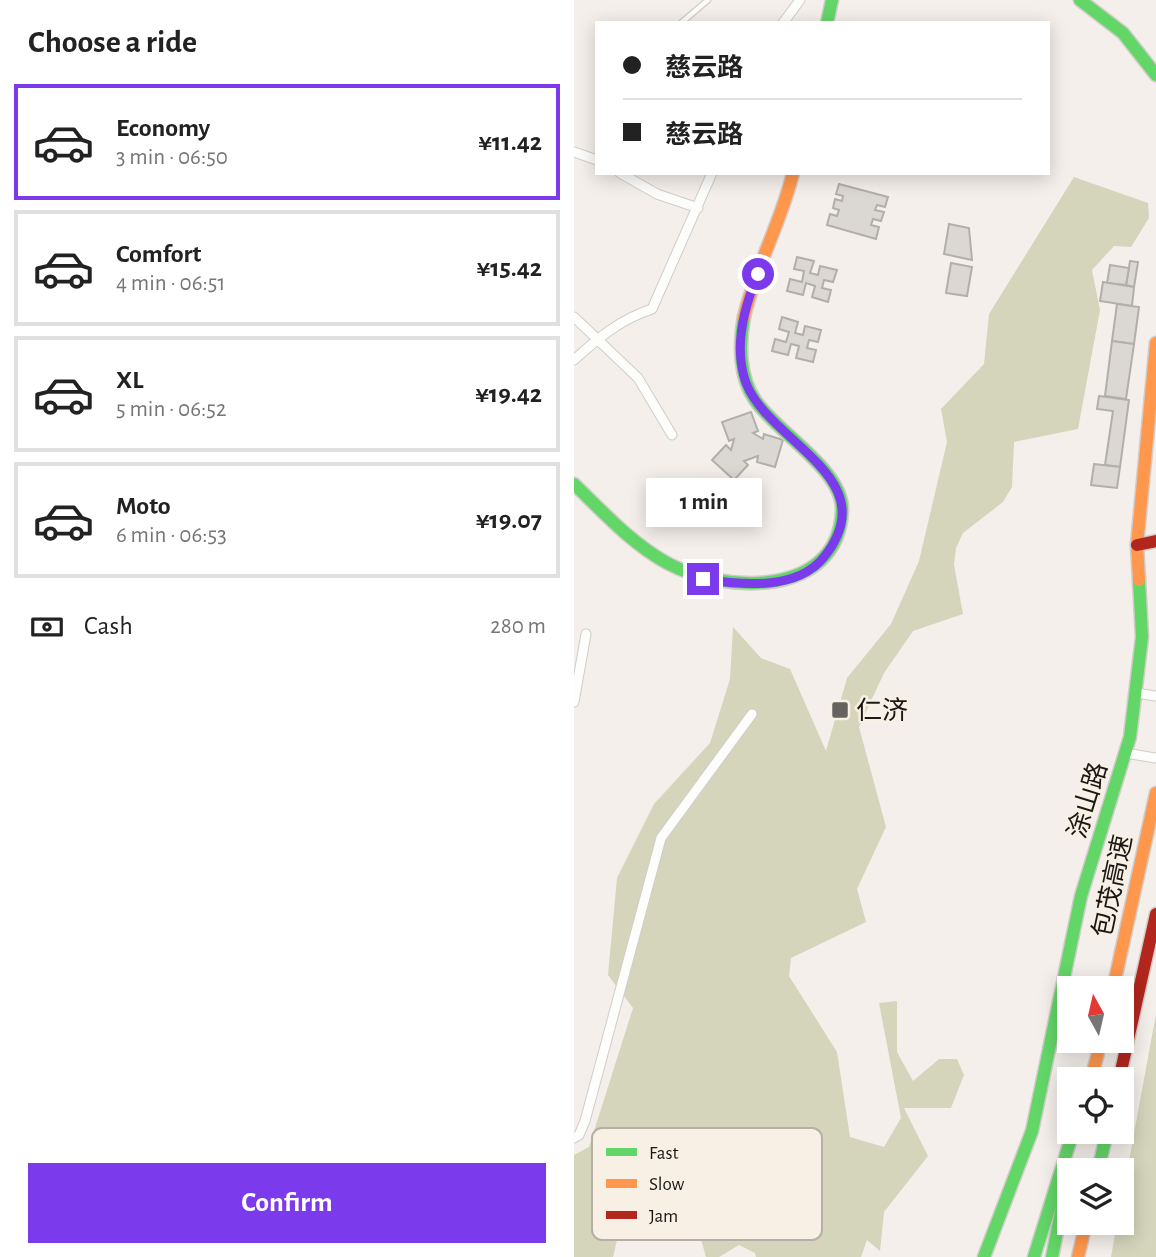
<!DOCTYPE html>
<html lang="en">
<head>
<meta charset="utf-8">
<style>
	body { margin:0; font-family:"Alegreya Sans","Noto Sans SC",sans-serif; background:#f6f6f6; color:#222; height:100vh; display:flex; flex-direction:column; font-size:26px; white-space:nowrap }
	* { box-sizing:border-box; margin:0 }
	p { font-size:23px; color:#767676 }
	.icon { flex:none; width:38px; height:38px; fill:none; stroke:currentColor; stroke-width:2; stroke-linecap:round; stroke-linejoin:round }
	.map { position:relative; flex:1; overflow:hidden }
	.drawer { display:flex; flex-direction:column; background:#fff; width:574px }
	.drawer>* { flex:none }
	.hud { position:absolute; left:21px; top:21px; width:455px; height:154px; border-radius:0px; box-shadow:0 4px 18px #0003; display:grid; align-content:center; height:154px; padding:0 28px; background:#fff }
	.needle { width:46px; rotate:352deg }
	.tools { position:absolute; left:483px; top:976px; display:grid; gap:14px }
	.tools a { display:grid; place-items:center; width:77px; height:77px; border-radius:0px; background:#fff; box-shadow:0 4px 18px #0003; font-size:35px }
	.end { position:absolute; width:32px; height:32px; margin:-16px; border:9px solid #7c3aed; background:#fff; box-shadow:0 0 0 4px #fff }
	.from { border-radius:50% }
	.bubble { position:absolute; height:49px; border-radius:0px; background:#fff; box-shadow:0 4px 18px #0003; font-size:23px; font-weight:700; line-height:49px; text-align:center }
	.hud b { display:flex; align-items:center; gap:24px; height:66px; font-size:26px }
	.hud b+b { border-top:2px solid #e0e0e0 }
	.hud i { width:18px; height:18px; background:#222 }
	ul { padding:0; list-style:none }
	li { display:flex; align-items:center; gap:21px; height:116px; margin:0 14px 10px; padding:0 14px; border:4px solid #e0e0e0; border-radius:0px }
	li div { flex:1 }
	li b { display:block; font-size:26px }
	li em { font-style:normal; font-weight:700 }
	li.selected { border-color:#7c3aed }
	li>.icon { width:63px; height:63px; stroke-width:1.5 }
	h2 { padding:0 28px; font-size:32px; line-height:84px }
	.pay { display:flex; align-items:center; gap:18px; height:77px; padding:0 28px; font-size:26px }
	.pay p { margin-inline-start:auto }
	.action { display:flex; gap:14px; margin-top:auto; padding:14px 28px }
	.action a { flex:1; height:80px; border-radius:0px; background:#7c3aed; color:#fff; font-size:28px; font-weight:700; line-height:80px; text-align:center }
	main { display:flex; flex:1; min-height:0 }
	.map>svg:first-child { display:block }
	.forest { fill:#d4d5bb }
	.building { fill:#dbd7d3; stroke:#b2afab; stroke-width:2 }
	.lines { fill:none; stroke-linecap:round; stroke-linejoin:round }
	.lane-casing { stroke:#d0cdc9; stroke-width:7 }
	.street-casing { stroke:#d0cdc9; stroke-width:11 }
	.fast-casing { stroke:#d0cdc9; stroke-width:15 }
	.slow-casing { stroke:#d0cdc9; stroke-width:15 }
	.jam-casing { stroke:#d0cdc9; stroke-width:15 }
	.lane { stroke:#fdfdfc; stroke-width:4.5 }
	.street { stroke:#fdfdfc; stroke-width:9 }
	.fast { stroke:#63d668; stroke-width:12 }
	.slow { stroke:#ff974d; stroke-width:12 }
	.jam { stroke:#b3261e; stroke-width:12 }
	.route { stroke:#7c3aed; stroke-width:9 }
	.poi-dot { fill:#66635f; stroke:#f9f0e5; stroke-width:2.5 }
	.labels { text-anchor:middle; stroke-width:5; stroke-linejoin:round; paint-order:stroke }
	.poi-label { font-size:26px; fill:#1a1714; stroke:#f9f0e5; text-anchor:start }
	.street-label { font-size:26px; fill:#1a1714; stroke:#f9f0e5 }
	.key { fill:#f9f0e5; stroke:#b6afa6; stroke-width:2 }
	.key-label { font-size:19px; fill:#1a1714 }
</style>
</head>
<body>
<main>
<section class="drawer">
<h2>Choose a ride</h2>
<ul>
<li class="selected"><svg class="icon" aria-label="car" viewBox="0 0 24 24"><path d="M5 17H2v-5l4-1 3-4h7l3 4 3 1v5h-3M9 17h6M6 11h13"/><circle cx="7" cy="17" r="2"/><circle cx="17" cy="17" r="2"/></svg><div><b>Economy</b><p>3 min · 06:50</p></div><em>¥11.42</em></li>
<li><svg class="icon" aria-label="car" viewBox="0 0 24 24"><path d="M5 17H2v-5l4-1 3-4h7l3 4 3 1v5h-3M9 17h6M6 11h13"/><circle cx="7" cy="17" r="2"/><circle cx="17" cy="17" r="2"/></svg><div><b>Comfort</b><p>4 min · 06:51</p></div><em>¥15.42</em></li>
<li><svg class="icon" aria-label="car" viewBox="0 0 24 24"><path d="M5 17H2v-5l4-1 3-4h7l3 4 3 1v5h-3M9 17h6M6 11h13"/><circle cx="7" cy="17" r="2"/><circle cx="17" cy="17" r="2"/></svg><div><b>XL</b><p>5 min · 06:52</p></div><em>¥19.42</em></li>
<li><svg class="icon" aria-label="car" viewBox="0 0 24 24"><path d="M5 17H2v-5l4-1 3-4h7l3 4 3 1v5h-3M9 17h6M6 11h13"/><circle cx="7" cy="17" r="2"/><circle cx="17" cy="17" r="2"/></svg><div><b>Moto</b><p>6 min · 06:53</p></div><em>¥19.07</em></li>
</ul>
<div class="pay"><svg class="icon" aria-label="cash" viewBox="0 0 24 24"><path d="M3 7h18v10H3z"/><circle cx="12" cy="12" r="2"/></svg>Cash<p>280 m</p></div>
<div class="action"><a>Confirm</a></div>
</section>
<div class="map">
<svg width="582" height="1257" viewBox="0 0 582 1257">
	<rect width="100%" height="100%" fill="#f4efea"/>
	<!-- forest -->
	<g class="forest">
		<path d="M500,177l74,26 1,15 -18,29 -17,-1 -22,24 8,40 -22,119 -64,13 -2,45 -9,15 -40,31 -7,15 -2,17 9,49 -50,17 -29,42 -25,54 27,100 -29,62 9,33 -75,36 -2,18 48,76 13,85 34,10 17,-29 -22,-115 18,-2v51l16,29 26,-22h18l7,16 -13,33h-47l24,48 -44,56 -4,39 -13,-11 -6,17h-105l-1,-4 -16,-8 -20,12h-13l-16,-56 -26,39 -27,-21 -3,-17 -11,13 -10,42h-39v-102l15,-8 44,-139 -25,-33 9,-97 37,-74 56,-61 20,-64 3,-52 28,31 29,11 36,82 21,-73 44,-54 28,-63 28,-119 -6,-33 43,-45 5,-50z"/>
		<path d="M582,1014v243h-45l6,-34h5v-24z"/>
	</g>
	<!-- building -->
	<g class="building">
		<path d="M265,184l49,13 -3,10 -8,-2 -2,5 9,2 -3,9 -8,-2 -2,6 8,2 -3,12 -49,-14 3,-11 7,2 2,-6 -6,-2 2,-9 7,2 1,-5 -7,-2z"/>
		<path d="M375,224l20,4 3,32 -28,-6z"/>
		<path d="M223,257l17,4 -4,12 8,2 2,-9 17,4 -4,12 -9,-2 -2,8 9,2 -3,12 -16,-5 3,-11 -9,-3 -3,12 -16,-4 3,-12 12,3 2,-11 -10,-2z"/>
		<path d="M556,261l8,1 -4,25 -8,-2z"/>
		<path d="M377,263l21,4 -5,29 -21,-3z"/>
		<path d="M536,265l19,3 -3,17 -19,-2z"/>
		<path d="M529,282l31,5 -2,19 -32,-5z"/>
		<path d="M543,304l22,3 -5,37 -22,-3z"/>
		<path d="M208,317l16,5 -3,11 8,2 2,-9 16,4 -3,12 -9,-2 -2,8 9,2 -3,12 -17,-4 3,-12 -8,-2 -3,11 -16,-4 3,-12 11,3 3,-10 -10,-3z"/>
		<path d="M538,341l22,3 -8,55 -21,-3z"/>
		<path d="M525,396l30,4 -9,67 -15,-2 8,-54 -16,-2z"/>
		<path d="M177,412l7,19 -5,2 10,6 1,-5 19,6 -8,27 -18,-5 1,-6 -14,5 4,4 -14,15 -22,-20 14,-15 5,5 3,-11 -5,2 -7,-19z"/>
		<path d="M520,464l26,3 -3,21 -26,-3z"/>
	</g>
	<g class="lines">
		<!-- lane casing -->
		<g class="lane-casing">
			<path id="lane" d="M107,23l27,-23"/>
		</g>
		<!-- street casing -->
		<g class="street-casing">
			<g id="street">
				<path d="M209,23l17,-23"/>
				<path d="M0,152l23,8"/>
				<path d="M46,173l37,21 41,14"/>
				<path d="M0,317l64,61 34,57"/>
				<path d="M0,360c24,-22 47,-41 78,-51l60,-136"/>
				<path d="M562,693l20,3"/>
				<path d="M0,702l12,-68"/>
				<path d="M551,753l31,5"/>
				<path d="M0,1138l5,-3 6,-14 76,-283 91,-124"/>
			</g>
		</g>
		<!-- fast casing -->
		<g class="fast-casing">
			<g id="fast">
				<path d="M506,0l43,33 33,42"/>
				<path d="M253,23l5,-23"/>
				<path d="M0,484c29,28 57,59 93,79 57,31 171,35 175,-52 2,-41 -66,-79 -87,-111 -16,-23 -16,-56 -11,-83"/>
				<path d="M524,1171l9,-39"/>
				<path d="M410,1257l48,-126 49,-235 49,-159 12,-100 -3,-57"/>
				<path d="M460,1257l39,-125"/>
				<path d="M478,1257l16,-80"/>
			</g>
		</g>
		<!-- slow casing -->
		<g class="slow-casing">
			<g id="slow">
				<path d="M170,317c11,-49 37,-94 49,-144"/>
				<path d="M565,580l-2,-35 19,-202"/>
				<path d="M539,989l43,-196"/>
				<path d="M517,1080l10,-39"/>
				<path d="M504,1257l8,-34"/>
			</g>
		</g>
		<!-- jam casing -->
		<g class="jam-casing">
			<g id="jam">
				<path d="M563,545l19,-4"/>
				<path d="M545,1080l37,-166"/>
			</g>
		</g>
		<!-- lane -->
		<use href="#lane" class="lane"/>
		<!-- street -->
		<use href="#street" class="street"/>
		<!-- fast -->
		<use href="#fast" class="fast"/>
		<!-- slow -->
		<use href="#slow" class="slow"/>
		<!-- jam -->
		<use href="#jam" class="jam"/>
	</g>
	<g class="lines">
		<!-- route -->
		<path class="route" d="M129,579c38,6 94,12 121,-22 63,-79 -55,-114 -78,-174 -13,-36 -2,-76 12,-109"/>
	</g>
	<!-- markers -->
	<rect class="poi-dot" x="257" y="701" width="18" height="18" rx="3.5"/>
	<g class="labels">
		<!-- poi labels -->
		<g class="poi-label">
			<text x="282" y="719">仁济</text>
		</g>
		<!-- street labels -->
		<g class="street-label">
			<text transform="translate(513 800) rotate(-73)" y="9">涂山路</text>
			<text transform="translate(538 886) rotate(-78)" y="9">包茂高速</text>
		</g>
	</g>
	<!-- legend -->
	<rect x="18" y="1128" width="230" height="112" rx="10" class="key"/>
	<rect x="32" y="1148" width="31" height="8" fill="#63d668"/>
	<rect x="32" y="1179" width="31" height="9" fill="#ff974d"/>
	<rect x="32" y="1211" width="31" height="8" fill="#b3261e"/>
	<g class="key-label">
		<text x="75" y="1159">Fast</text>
		<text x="75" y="1190">Slow</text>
		<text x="75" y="1222">Jam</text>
	</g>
</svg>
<div class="tools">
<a><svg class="needle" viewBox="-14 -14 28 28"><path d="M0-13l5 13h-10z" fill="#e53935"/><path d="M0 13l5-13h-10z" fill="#767676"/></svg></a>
<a><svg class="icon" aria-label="locate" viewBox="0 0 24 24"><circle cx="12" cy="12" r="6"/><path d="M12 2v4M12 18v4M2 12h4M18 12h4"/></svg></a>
<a><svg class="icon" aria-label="layers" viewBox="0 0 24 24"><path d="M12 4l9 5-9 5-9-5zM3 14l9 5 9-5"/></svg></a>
</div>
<i class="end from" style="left:184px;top:274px"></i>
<i class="end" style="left:129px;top:579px"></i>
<div class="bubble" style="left:72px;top:478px;width:116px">1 min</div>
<div class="hud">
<b><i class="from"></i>慈云路</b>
<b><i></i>慈云路</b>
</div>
</div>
</main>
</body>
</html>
